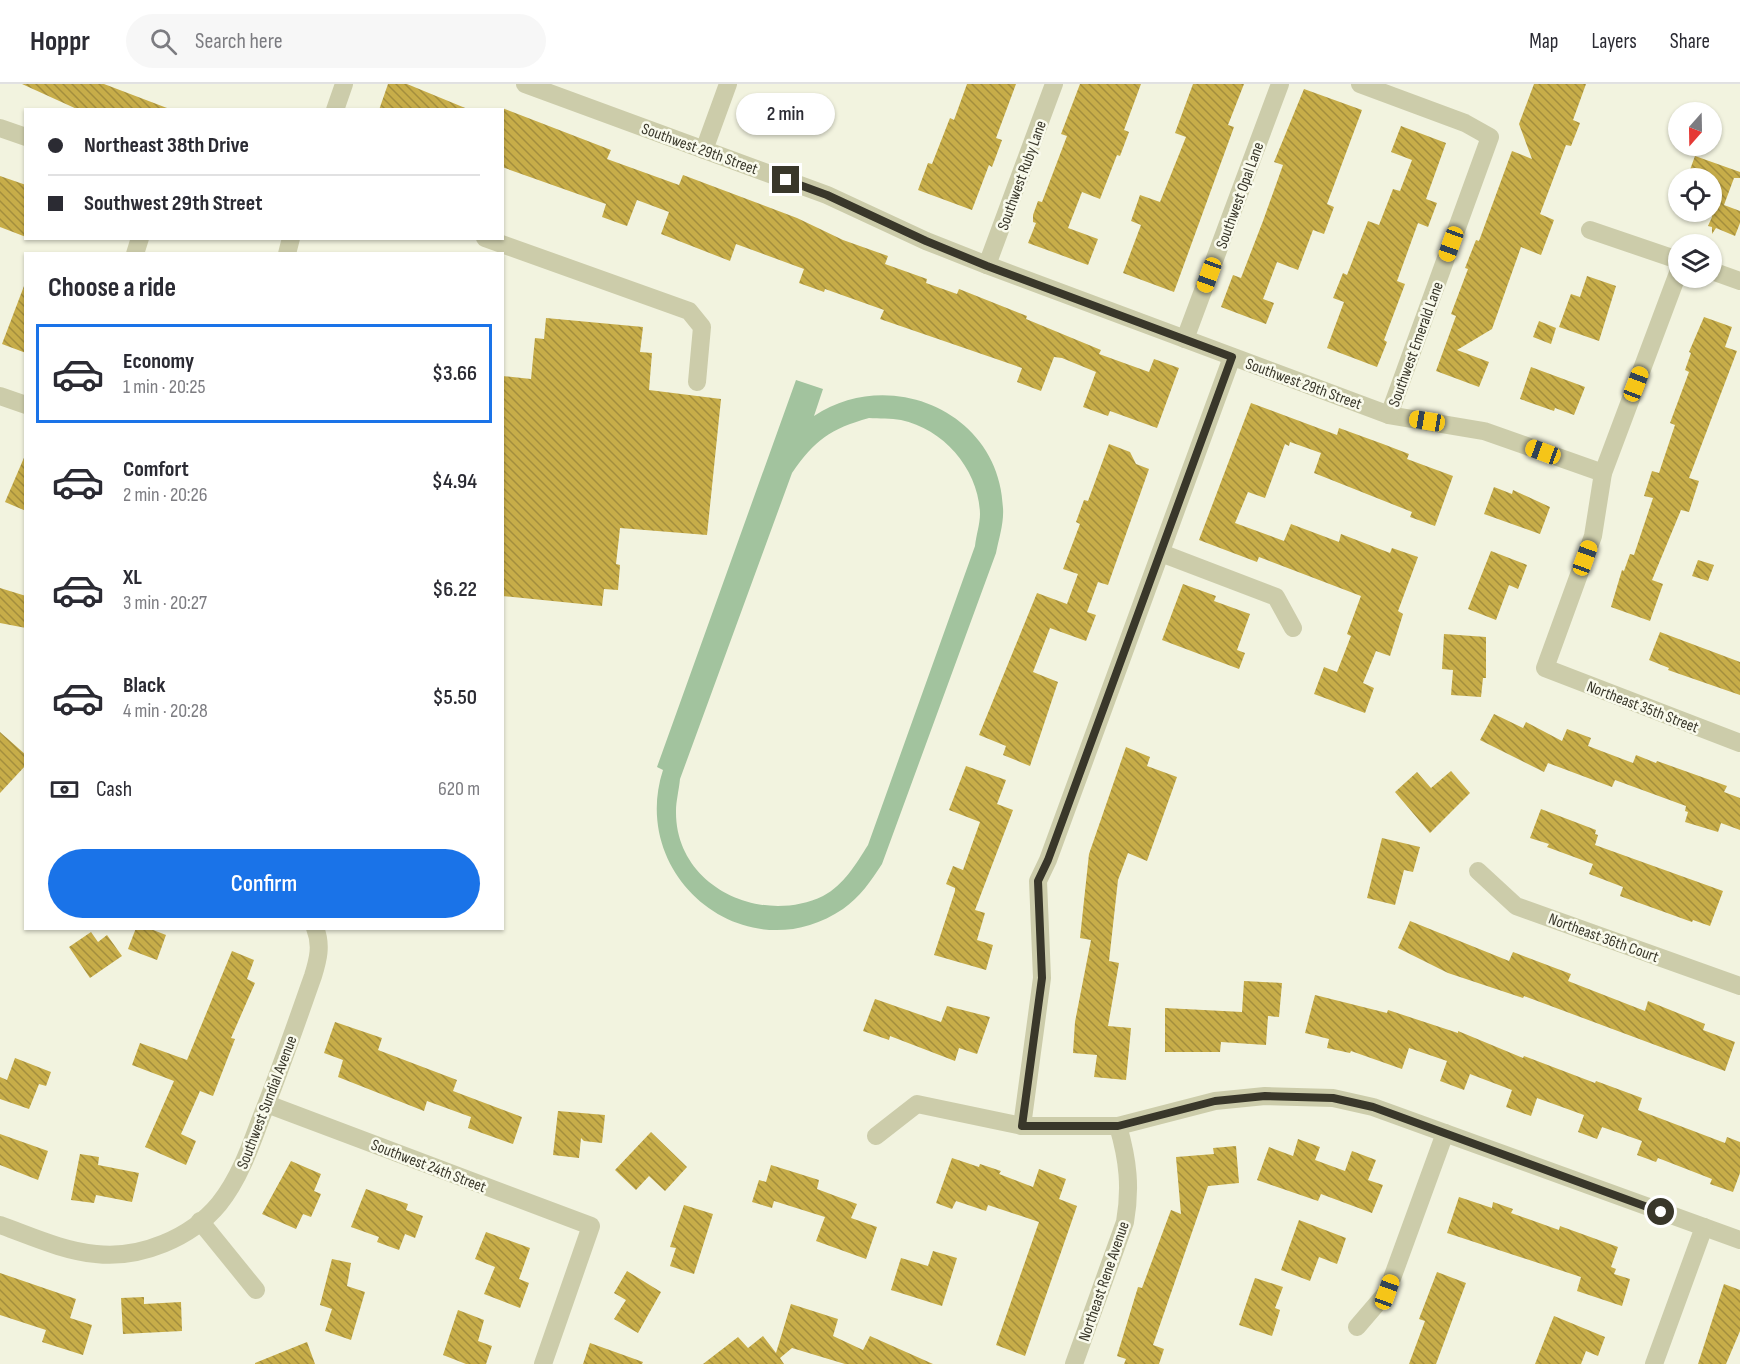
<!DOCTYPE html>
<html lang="en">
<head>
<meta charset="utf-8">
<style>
	body { margin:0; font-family:"Sofia Sans Condensed",sans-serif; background:#f7f7f7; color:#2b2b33; height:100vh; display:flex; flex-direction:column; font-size:22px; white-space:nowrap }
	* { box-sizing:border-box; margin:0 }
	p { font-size:20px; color:#7c7c81 }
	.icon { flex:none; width:33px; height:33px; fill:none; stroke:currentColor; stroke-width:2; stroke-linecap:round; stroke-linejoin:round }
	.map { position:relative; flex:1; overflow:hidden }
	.sheet { position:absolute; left:24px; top:168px; width:480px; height:678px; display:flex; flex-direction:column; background:#fff; border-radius:0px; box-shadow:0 2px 4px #0004 }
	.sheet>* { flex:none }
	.hud { position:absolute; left:24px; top:24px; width:480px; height:132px; border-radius:0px; box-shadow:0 2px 4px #0004; display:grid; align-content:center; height:132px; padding:0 24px; background:#fff }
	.needle { width:39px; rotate:200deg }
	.controls { position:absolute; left:1668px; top:18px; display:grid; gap:12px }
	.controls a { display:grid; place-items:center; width:54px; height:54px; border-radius:50%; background:#fff; box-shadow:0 2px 4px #0004; font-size:30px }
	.end { position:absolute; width:27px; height:27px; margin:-14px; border:8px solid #39372a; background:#fff; box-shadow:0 0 0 3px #fff }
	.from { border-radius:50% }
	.bubble { position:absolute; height:42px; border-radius:21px; background:#fff; box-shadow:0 2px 4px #0004; font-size:20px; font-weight:600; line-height:42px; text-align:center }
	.car { position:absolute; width:18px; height:36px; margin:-18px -9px; border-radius:8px; box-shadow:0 0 4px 2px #0007; background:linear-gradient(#f5c518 24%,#345 0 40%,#f5c518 0 76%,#345 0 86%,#f5c518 0) }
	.hud b { display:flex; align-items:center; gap:21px; height:57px; font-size:22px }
	.hud b+b { border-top:2px solid #e1e1e2 }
	.hud i { width:15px; height:15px; background:#2b2b33 }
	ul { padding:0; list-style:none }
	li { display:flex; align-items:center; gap:18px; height:99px; margin:0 12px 9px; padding:0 12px; border:3px solid transparent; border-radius:0px }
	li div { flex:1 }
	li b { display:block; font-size:22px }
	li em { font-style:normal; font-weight:600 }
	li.on { border-color:#1a73e8 }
	li>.icon { width:54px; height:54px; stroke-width:1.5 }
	h2 { padding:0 24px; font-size:27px; line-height:72px }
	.pay { display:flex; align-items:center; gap:15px; height:66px; padding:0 24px; font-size:22px }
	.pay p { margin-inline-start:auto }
	.cta { display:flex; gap:12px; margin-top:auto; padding:12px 24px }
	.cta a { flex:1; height:69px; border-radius:36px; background:#1a73e8; color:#fff; font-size:24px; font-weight:600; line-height:69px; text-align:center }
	header { display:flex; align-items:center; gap:36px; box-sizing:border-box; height:84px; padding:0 30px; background:#fff; border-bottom:2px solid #e1e1e2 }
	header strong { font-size:28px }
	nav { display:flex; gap:33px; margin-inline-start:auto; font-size:21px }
	.search { width:420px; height:54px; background:#f7f7f7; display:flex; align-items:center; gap:15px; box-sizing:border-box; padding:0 21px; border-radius:33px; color:#7c7c81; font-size:22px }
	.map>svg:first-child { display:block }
	.grass { fill:#a2c39e; fill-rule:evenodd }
	.building { fill:url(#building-back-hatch) }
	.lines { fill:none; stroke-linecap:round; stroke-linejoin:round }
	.minor { stroke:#cca; stroke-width:18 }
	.route { stroke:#39372a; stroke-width:8 }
	.labels { text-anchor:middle; stroke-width:5; stroke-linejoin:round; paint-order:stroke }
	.street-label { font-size:16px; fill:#39372a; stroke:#f9faec }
</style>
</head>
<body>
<header>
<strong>Hoppr</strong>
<div class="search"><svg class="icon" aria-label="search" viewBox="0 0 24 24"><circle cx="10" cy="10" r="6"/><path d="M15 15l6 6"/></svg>Search here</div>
<nav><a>Map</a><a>Layers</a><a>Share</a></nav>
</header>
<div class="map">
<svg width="1740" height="1280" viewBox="0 0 1740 1280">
	<defs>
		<pattern id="building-back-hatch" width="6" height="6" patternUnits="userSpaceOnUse" patternTransform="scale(1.5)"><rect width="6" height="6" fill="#c7ad49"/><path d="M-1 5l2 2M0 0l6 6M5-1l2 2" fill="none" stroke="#a38e3d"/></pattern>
	</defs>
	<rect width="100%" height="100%" fill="#f2f3df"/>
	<!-- grass -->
	<path class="grass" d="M796,296l27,9 -9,27c76,-51 186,-4 189,92 1,15 -4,30 -7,45l-114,311c-11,17 -22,33 -39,45 -96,65 -215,-31 -180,-139l-6,-3zM869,334c10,1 22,0 32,2 43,9 78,50 79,94 0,10 -4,22 -5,32l-107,299c-12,19 -24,40 -45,51 -63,30 -148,-10 -147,-85 0,-10 3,-21 4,-32l112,-306c23,-33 38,-44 77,-55z"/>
	<!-- building -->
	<g class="building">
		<path d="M22,0h82l63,24 -88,2z"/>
		<path d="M388,0h19l63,26h-91z"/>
		<path d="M967,0h49l-20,54 6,2 -10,27 -3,-2 -17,45 -54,-20 10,-27 4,1 18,-46 4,2z"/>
		<path d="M1080,0h61l-17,46 5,2 -9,24 -3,-1 -17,44 -18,-7 -14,36 30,11 -10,26 -60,-22 8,-20 -3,-1v-7l5,-14 4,1 25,-66 -6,-2z"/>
		<path d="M1193,0h51l-16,41 6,2 -60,165 -51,-19 18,-48 -10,-4 9,-26 20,7 26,-65 -11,-4z"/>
		<path d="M1534,0h52l-13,36 7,3 -9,23 -5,-1 -26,69 14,6 -13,35 -20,-8 -29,82 -35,21 32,12 -10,25 -43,-16 20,-55 -5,-2 17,-45 -3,-1 11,-28 3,1 33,-90 20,8 -13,-35z"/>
		<path d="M1304,5l58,21 -35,94 7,3 -10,27 -11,-4 -15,40 -21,-8 -14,37 11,4 -8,21 -45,-17 12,-32 8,3 22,-57 20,-56 -9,-3z"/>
		<path d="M502,24l109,42 -4,9 72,26 4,-10 114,43 46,22 45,16 -3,8 42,15 -1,4 31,11 2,-5 68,27 -1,3 75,31 -2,4 50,18 5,-13 25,9 -22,60 -47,-17 -2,5 -25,-9 13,-35 -34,-14 -8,-1 -13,34 -24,-9 5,-14 -142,-49 4,-9 -59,-21 -1,3 -25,-9 5,-14 -68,-25 -6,17 -69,-27 8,-22 -32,-12 -10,26 -25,-9 4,-13 -104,-37z"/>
		<path d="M1401,42l45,17 -20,56 11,4 -9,24 -10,-4 -21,58 8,3 -21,56 3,2 -10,25 -50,-19 17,-46 -11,-4 10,-25 4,2 21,-54 11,4 14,-36 7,2 12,-31 -21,-8z"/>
		<path d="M1695,72l45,16v6h-6l-10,27 16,6v12l-5,13 -19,-8 -4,6v-7l-4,-1 4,-9v-39h-25z"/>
		<path d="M0,92l26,9v52l-26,-10z"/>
		<path d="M1587,192l29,10 -17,55 -40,-14 12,-33 9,3z"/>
		<path d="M24,202h2v67l-24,-9z"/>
		<path d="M1704,233l28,10 -7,20 12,4 -48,127 10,3 -10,31 -8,-2 -29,70 11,4 -13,37 -39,-14 11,-37 2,1 6,-17 4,1 19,-57 -9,-2 8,-25 7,2 16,-48 -5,-2 19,-51 -4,-2 6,-17 -2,-1z"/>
		<path d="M546,234l97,9 -3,25 12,1 -3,37 72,9 -14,136 -87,-7 -4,36 4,1 -2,25 -14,-1 -2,17 -100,-10v-220l29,3 4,-41 9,1z"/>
		<path d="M1539,237l17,7 -5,16 -18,-7z"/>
		<path d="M1531,283l54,20 -11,28 -19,-7 -1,3 -34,-12z"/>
		<path d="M1251,319l86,32 2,-7 44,16 26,10 -2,5 46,17 -18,50 -25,-9 2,-5 -98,-39 7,-20 -31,-11 -1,4 -4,-2 -20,54 -17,-6 -13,31 49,18 7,-17 48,18 2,-8 49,19 2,-5 26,9 -20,54 5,3 -13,42 -14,-5 -13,32 11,5 -9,25 -51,-19 10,-27 13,5 14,-36 -4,-2 14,-38 -102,-39 -2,5 -58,-22z"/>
		<path d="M1109,360l21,8 6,12 13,5 -41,116 -10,-3 -11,30 9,3 -10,26 -36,-13 -17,44 25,10 -28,84 -27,-11 3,-9 -27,-11 58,-142 30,11 11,-30 -15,-5 17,-45 -4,-2 8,-22 4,1z"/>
		<path d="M26,369v58l-21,-9z"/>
		<path d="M1494,403l18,7 1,-4 37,17 -10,27 -56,-20z"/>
		<path d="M1491,467l36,14 -9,24 -9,-4 -13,35 -28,-11z"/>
		<path d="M1698,476l16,5 -6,16 -16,-5z"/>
		<path d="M1183,500l33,12 -2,5 36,13 -13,36 8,3 -6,16 -77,-29z"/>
		<path d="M0,504l26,8v32l-26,-5z"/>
		<path d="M1660,548l80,30v33l-72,-25 1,-2 -20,-8z"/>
		<path d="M1444,550l42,3v41h-3l-2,19 -30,-2 2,-25 -11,-1z"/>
		<path d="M1494,630l29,14 3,-6 36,19 5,-12 24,9 -3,8 45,17 3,-8 20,8 1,-2 70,25 -3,6 16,6v32l-19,-7 -3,9 -33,-10 3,-10 -3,-1 1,-5 -71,-26 -3,7 -64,-24 -4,9 -64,-32z"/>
		<path d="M0,648l26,23v10l-26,28z"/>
		<path d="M1126,663l24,10 -3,9 30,11 -30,84 -19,-8 -10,27 -9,81 10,2 -11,63 23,2 -5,52 -32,-3 3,-22 -24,-2 2,-31 16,-82 -11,-2 9,-84z"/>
		<path d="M966,682l40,14 -9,24 16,6 -38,100 10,3 -8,27 16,5 -7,25 -52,-15 21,-64v-3l-9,-4 7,-18 10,4 17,-48 -31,-12z"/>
		<path d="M1451,687l19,22 -40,40 -35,-41 22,-20 14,16z"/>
		<path d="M1541,725l55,21 -1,4 3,1 -3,10 128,46 -13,35 -17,-6 -1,2 -72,-26 3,-9 -34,-13 4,-10 -46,-17 2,-3 -19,-6z"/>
		<path d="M1382,754l38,9 -7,25 -9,-2 -9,35 -28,-7z"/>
		<path d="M1410,837l99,40 4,-9 58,22 -3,7 77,30 3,-10 57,23 -2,6 32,12 -10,29 -201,-75 -1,2 -75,-25 -50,-25z"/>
		<path d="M136,844h12l18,7 -9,25 -29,-11z"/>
		<path d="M91,848l7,10 9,-7 15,21 -32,22 -21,-31z"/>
		<path d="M232,867l22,9 -7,19 8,4 -24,55 4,1 -22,57 -13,-5 -19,43 15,7 -10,24 -41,-18 29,-66 -42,-16 8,-22 47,17z"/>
		<path d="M1244,897l38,2 -3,34 -11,-1 -2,29 -45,-3 -1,10h-55v-44l77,4z"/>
		<path d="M1315,911l72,18 1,-3 70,23v-2l65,27 1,-2 71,27 1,-2 46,17 -4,12 87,33 2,-6 13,5v31l-7,19 -23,-8 2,-5 -54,-21 -2,4 -19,-7 5,-14 -40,-14 -5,12 -19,-7 6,-17 -47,-17 -6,18 -25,-9 6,-17 -42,-16 -6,16 -24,-9 7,-20 -38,-13 -7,21 -51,-18 -1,2 -23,-5 2,-9 -24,-6z"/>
		<path d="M875,915l66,23 6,-16 43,11 -13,37 -18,-6 -4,13 -65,-25 -1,4 -26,-9z"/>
		<path d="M335,938l47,16 -4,12 79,30 -4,11 69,26 -9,27 -45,-16 3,-11 -44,-16 -3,10 -86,-34 5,-17 -19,-7z"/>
		<path d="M15,974l36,14 -5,14 -7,-2 -10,25 -29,-10v-22l7,3z"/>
		<path d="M558,1027l47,4 -3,28 -18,-2 -3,-3 -2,20 -26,-3z"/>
		<path d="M651,1048l36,35 -22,24 -16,-15 -13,14 -21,-20z"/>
		<path d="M0,1050l48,17 -10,29 -38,-15z"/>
		<path d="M1298,1055l22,8 -5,13 30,11 7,-20 24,9 -8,20 15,5 -11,28 -51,-19 -3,7 -61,-21 12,-33 24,9z"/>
		<path d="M1236,1062l3,37 -31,3 -55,159 11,4 -5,15h-35l2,-5 -9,-3 21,-69 4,1 29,-78 10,4 -5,-57 38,-3 -1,-6z"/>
		<path d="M80,1070l19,3 -1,8 41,8 -7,29 -36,-7 -2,8 -23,-3z"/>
		<path d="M952,1074l27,9 1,-3 21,7 -2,3 34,13 6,-18 27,10 -7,20 18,7 -52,150 -29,-11 43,-123 -51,-17 -2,6 -30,-10 -4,8 -16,-6z"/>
		<path d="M291,1077l30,13 -7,17 7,3 -10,23 -8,-3 -7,15 -34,-15z"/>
		<path d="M771,1081l48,15 -2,9 40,15 -6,14 26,9 -11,32 -50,-18 9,-24 -51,-16 -2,7 -20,-6 7,-22 7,2z"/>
		<path d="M366,1105l42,15 -2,6 17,6 -8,22 -10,-4 -6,16 -22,-8 2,-5 -28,-10z"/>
		<path d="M1459,1113l33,11 1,-6 20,7 -2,4 48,17 1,-4 58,21 -7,20 5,2 -2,5 16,5 -8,27 -45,-15 4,-14 -134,-44z"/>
		<path d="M684,1121l29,9 -19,60 -24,-8 6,-18 -6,-1z"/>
		<path d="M1299,1136l47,18 -9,26 -18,-7 -9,24 -29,-11z"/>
		<path d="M486,1148l44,16 -11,31 10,4 -9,25 -36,-14 11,-27 -20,-8z"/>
		<path d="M933,1167l24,7 -15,48 -51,-16 10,-32 27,8z"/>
		<path d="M332,1175l19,4 -4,23 18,6 -14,48 -26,-9 7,-22 -12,-4z"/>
		<path d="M627,1187l34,21 -23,41 -24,-14 12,-19 -12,-7z"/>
		<path d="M1437,1188l29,11 -30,81h-27l16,-43 -6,-2z"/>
		<path d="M0,1189l76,26 -6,19 22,7 -9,30 -41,-13 4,-12 -46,-15z"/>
		<path d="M1255,1194l28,9 -8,21 5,2 -8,26 -33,-11z"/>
		<path d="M1724,1200l16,6v41l-14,33h-28z"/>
		<path d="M144,1213v7l37,-2 1,29 -59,3 -2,-36z"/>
		<path d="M791,1220l47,15 -5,17 30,14 7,-14 63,28h-88l-53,-16 -12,10 4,6h-81l35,-27 10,11 15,-12 13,17z"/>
		<path d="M458,1226l26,10 -6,21 14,5 -6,18h-20l-23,-9z"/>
		<path d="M1554,1232l51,21 -7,19 -12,-5 -5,13h-46z"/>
		<path d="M307,1258l8,22h-60v-1z"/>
		<path d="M590,1259l53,19 -1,2h-59z"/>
	</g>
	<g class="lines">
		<!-- minor -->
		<g class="minor">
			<path d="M525,0l302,111 99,46 61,24 402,150 95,16 119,42"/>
			<path d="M1360,0l105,39 25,14 -101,278"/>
			<path d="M335,26l9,-26"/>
			<path d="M0,44l26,9"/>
			<path d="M704,66l24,-66"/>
			<path d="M1590,146l88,30"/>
			<path d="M485,154l204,73 13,16 -5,55"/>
			<path d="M135,170l5,-16"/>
			<path d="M287,170l4,-16"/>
			<path d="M987,181l67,-181"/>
			<path d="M1712,187l28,10"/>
			<path d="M1678,189l-75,200 -10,63 -48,132 195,75"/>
			<path d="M1185,255l95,-255"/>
			<path d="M0,312l26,9"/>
			<path d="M1161,469l115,44 17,31"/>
			<path d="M1478,787l38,35 224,80"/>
			<path d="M267,1020l324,122 -48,138"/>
			<path d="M1022,1042l20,-148 -4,-97 10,-21 184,-503"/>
			<path d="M876,1052l41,-32 105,22h96l97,-25 50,-5 68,2 40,9 367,133"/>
			<path d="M200,1137l56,69"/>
			<path d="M0,1141c31,11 63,26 96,29 44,5 95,-16 123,-50 20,-25 31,-56 42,-86 19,-47 35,-94 52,-142 5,-16 9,-31 2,-48"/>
			<path d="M1357,1243l30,-35 58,-159"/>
			<path d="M1074,1280l51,-142c6,-34 3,-62 -7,-96"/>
			<path d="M1654,1280l50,-137"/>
		</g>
	</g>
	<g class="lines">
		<!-- route -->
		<path class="route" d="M786,96l41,15 99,46 61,25 245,91 -184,503 -10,21 4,97 -20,148h96l97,-25 50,-5 68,2 40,9 288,105"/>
	</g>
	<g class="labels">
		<!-- street labels -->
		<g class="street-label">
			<text transform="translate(700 64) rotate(20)" y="6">Southwest 29th Street</text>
			<text transform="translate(1021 91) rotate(-70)" y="6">Southwest Ruby Lane</text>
			<text transform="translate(1239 111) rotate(-70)" y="6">Southwest Opal Lane</text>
			<text transform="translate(1415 260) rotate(-70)" y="6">Southwest Emerald Lane</text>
			<text transform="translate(1304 299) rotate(20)" y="6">Southwest 29th Street</text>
			<text transform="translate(1643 622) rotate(21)" y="6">Northeast 35th Street</text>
			<text transform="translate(1604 853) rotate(20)" y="6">Northeast 36th Court</text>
			<text transform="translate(266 1018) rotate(-69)" y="6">Southwest Sundial Avenue</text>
			<text transform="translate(429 1081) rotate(21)" y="6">Southwest 24th Street</text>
			<text transform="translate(1103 1197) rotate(-71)" y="6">Northeast Rene Avenue</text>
		</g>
	</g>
</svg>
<div class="controls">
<a><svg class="needle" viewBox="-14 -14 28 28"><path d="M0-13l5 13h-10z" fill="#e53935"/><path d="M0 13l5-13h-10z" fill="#7c7c81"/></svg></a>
<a><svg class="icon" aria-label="locate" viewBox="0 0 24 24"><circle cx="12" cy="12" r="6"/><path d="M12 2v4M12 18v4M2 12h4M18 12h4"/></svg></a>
<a><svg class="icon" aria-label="layers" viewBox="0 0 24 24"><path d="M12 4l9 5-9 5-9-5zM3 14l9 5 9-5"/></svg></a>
</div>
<i class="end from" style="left:1661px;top:1128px"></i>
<i class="end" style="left:786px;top:96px"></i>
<div class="bubble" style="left:736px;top:9px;width:99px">2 min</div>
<i class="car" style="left:1451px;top:160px;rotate:200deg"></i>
<i class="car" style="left:1209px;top:191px;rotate:200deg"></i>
<i class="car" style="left:1636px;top:300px;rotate:21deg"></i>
<i class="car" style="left:1427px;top:337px;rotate:279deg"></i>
<i class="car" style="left:1543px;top:368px;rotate:290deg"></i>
<i class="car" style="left:1585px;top:474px;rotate:20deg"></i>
<i class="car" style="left:1387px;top:1208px;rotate:20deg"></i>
<div class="hud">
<b><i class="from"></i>Northeast 38th Drive</b>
<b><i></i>Southwest 29th Street</b>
</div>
<section class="sheet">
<h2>Choose a ride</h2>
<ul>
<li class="on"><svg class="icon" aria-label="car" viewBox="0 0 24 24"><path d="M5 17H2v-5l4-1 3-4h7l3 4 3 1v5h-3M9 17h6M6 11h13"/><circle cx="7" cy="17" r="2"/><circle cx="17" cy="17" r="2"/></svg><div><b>Economy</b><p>1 min · 20:25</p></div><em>$3.66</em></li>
<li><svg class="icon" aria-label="car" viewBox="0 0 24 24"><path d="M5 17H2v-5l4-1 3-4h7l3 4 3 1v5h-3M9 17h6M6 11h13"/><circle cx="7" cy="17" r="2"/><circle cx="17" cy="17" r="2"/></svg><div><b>Comfort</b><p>2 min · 20:26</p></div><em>$4.94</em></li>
<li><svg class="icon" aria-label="car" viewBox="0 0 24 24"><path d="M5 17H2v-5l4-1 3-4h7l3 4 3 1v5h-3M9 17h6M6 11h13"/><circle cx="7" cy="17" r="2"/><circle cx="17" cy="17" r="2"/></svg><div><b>XL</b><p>3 min · 20:27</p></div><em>$6.22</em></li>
<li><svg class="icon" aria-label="car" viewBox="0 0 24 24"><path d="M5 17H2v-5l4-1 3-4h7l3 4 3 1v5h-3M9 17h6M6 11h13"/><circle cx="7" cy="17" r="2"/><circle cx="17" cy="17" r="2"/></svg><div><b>Black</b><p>4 min · 20:28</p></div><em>$5.50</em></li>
</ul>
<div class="pay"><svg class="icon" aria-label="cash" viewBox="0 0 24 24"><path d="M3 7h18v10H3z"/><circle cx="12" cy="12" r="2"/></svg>Cash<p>620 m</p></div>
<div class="cta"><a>Confirm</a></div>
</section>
</div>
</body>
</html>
